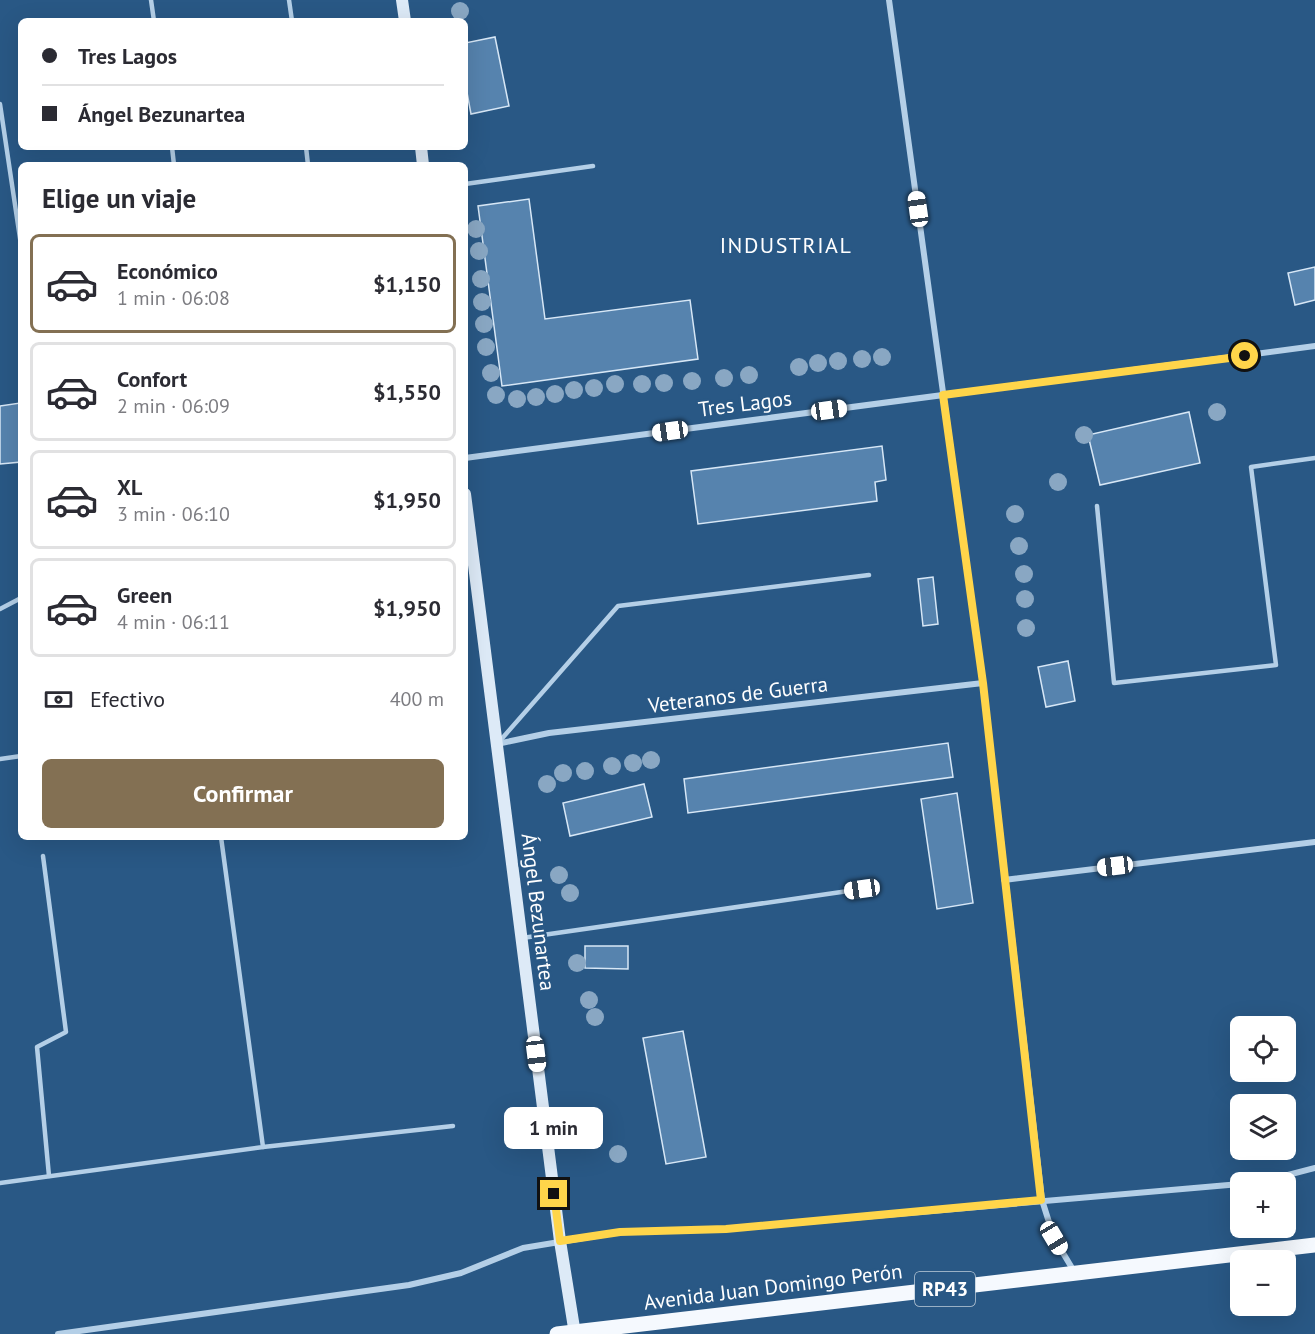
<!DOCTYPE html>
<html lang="es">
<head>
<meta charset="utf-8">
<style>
	body { margin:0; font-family:"PT Sans",sans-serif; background:#f2f2f3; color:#2b2b33; height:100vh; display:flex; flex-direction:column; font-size:22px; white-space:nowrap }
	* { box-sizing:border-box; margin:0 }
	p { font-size:20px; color:#7c7c81 }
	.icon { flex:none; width:33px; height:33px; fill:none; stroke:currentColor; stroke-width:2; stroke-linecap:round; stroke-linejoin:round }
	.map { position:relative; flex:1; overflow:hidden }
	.drawer { position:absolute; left:18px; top:162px; width:450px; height:678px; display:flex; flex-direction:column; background:#fff; border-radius:9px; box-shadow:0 6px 24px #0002 }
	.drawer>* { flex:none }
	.banner { position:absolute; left:18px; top:18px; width:450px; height:132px; border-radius:9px; box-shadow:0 6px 24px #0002; display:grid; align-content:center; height:132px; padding:0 24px; background:#fff }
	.buttons { position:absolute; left:1230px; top:1016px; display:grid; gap:12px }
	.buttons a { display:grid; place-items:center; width:66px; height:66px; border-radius:9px; background:#fff; box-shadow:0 6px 24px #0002; font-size:30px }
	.end { position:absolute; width:27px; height:27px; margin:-14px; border:8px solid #ffd54a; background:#111; box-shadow:0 0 0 3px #111 }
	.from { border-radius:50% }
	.bubble { position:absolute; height:42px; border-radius:9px; background:#fff; box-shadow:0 6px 24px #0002; font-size:20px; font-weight:700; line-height:42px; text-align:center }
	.car { position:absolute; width:18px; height:36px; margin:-18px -9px; border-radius:8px; box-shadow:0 0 4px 2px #0007; background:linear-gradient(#fff 24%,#345 0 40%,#fff 0 76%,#345 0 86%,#fff 0) }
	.banner b { display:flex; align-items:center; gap:21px; height:57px; font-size:22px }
	.banner b+b { border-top:2px solid #e1e1e2 }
	.banner i { width:15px; height:15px; background:#2b2b33 }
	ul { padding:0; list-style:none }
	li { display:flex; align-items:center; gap:18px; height:99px; margin:0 12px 9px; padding:0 12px; border:3px solid #e1e1e2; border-radius:9px }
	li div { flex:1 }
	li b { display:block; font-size:22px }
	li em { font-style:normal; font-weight:700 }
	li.on { border-color:#837053 }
	li>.icon { width:54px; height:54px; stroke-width:1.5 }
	h2 { padding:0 24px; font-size:27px; line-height:72px }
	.pay { display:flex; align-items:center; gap:15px; height:66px; padding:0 24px; font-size:22px }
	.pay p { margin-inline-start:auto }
	.primary-button { display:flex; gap:12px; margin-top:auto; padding:12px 24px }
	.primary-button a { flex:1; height:69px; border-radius:9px; background:#837053; color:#fff; font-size:24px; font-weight:700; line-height:69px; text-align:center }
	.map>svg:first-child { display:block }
	.building { fill:#5683ae; stroke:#d7e7f6; stroke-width:1.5 }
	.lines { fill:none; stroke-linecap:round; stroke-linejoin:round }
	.lane { stroke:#b4cfe7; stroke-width:4.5 }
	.street { stroke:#b4cfe7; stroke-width:6 }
	.secondary { stroke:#ddeaf7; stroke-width:12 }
	.primary { stroke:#f5f9fe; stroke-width:15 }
	.tree { fill:#89a7c3 }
	.route { stroke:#ffd54a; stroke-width:8 }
	.labels { text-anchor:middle; stroke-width:5; stroke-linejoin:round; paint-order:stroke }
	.shield { fill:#295885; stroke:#bfcdda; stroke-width:1.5 }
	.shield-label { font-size:20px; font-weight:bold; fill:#fff }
	.street-label { font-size:21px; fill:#fff; stroke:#295885 }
	.neighbourhood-label { font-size:22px; letter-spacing:1.5px; fill:#fff; stroke:#295885 }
</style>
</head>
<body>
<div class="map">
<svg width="1315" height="1334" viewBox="0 0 1315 1334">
	<rect width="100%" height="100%" fill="#295885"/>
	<!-- building -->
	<g class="building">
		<path d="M495,37l14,69 -38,8 -6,-32v-39z"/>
		<path d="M529,199l16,120 145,-19 8,59 -196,27 -24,-180z"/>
		<path d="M1315,267v33l-20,5 -7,-32z"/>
		<path d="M20,403l1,59 -21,2v-58z"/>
		<path d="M1189,412l11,51 -100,22 -12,-50z"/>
		<path d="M882,446l4,34 -11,2 2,19 -179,23 -7,-53z"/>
		<path d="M933,577l5,47 -15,2 -5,-47z"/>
		<path d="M1068,661l7,40 -29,6 -8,-40z"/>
		<path d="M948,743l5,34 -265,36 -4,-34z"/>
		<path d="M644,784l8,33 -82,19 -7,-33z"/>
		<path d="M957,793l16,110 -36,6 -16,-110z"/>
		<path d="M585,946h43v23l-43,-1z"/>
		<path d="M683,1031l23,126 -40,7 -23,-126z"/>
	</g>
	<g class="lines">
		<!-- lane -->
		<g class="lane">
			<path d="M151,0l3,21"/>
			<path d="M289,0l3,21"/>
			<path d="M0,104l21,141"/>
			<path d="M172,147l2,18"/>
			<path d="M306,147l2,18"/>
			<path d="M465,184l128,-18"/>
			<path d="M1097,506l17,177 162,-18 -25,-198 64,-9"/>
			<path d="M0,609l21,-11"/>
			<path d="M498,743l120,-137 251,-31"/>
			<path d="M0,759l21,-3"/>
			<path d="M43,856l23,176 -29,15 12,129"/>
			<path d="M522,938l340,-49"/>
			<path d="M263,1147l190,-21"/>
			<path d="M0,1183l263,-36 -42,-310"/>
		</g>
		<!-- street -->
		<g class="street">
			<path d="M889,0l94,683 59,517 12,38 21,35"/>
			<path d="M465,458l850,-112"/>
			<path d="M497,744l52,-11 434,-50"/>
			<path d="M1004,880l311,-38"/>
			<path d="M1261,1182l54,-14"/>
			<path d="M58,1334l351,-49 52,-12 62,-25 97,-16 106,-3 514,-45"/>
		</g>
		<!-- secondary -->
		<g class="secondary">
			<path d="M402,0l3,21"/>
			<path d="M421,147l2,18"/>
			<path d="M465,494l95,747 15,93"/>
		</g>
		<!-- primary -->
		<path class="primary" d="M557,1334l758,-89"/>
	</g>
	<!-- trees -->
	<g class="tree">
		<circle cx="460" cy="11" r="9"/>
		<circle cx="476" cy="229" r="9"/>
		<circle cx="479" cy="251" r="9"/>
		<circle cx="481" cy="279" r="9"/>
		<circle cx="482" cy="302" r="9"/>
		<circle cx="484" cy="324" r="9"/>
		<circle cx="486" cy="347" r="9"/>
		<circle cx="882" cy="357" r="9"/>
		<circle cx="862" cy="359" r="9"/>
		<circle cx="838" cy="361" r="9"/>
		<circle cx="818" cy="363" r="9"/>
		<circle cx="799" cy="367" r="9"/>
		<circle cx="491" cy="373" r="9"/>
		<circle cx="749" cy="375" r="9"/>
		<circle cx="724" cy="378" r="9"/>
		<circle cx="692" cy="381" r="9"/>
		<circle cx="664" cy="383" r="9"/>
		<circle cx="615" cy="384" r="9"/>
		<circle cx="642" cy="384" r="9"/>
		<circle cx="594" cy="388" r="9"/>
		<circle cx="574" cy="390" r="9"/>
		<circle cx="555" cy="394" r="9"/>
		<circle cx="496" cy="395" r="9"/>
		<circle cx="536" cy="397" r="9"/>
		<circle cx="517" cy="399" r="9"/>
		<circle cx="1217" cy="412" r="9"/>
		<circle cx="1084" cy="435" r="9"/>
		<circle cx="1058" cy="482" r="9"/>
		<circle cx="1015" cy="514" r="9"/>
		<circle cx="1019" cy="546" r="9"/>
		<circle cx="1024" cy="574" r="9"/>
		<circle cx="1025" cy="599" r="9"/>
		<circle cx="1026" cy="628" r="9"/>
		<circle cx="651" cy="760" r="9"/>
		<circle cx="633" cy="763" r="9"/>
		<circle cx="612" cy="766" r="9"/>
		<circle cx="585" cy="771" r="9"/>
		<circle cx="563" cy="773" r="9"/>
		<circle cx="547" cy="784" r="9"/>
		<circle cx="559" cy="875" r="9"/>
		<circle cx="570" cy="893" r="9"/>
		<circle cx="577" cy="963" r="9"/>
		<circle cx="589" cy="1000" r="9"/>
		<circle cx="595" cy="1017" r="9"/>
		<circle cx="618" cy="1154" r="9"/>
	</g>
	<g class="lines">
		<!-- route -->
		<path class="route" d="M554,1194l6,47 60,-9 106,-3 315,-29 -58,-517 -40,-288 302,-39"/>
	</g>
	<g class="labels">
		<!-- shield labels -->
		<rect class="shield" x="915" y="1272" width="60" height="34" rx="4.5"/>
		<g class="shield-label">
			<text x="945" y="1296">RP43</text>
		</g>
		<!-- street labels -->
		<g class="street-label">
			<text transform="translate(745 404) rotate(-7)" y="7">Tres Lagos</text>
			<text transform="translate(738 695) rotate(-7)" y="7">Veteranos de Guerra</text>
			<text transform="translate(538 912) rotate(83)" y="7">Ángel Bezunartea</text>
			<text transform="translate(773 1287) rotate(-7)" y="7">Avenida Juan Domingo Perón</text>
		</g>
		<!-- neighbourhood labels -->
		<g class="neighbourhood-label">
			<text x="786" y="253">INDUSTRIAL</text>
		</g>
	</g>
</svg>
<div class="buttons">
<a><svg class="icon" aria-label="locate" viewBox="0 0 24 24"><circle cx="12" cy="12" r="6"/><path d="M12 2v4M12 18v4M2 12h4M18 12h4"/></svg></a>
<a><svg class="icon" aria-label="layers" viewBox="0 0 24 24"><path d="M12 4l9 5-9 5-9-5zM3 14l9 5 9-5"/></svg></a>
<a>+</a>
<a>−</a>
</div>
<i class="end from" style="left:1245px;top:356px"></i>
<i class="end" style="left:554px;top:1194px"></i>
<div class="bubble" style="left:504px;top:1107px;width:99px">1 min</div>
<i class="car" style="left:918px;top:209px;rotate:352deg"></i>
<i class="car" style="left:829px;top:410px;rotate:82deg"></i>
<i class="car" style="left:670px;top:431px;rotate:262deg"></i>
<i class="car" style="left:1115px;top:866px;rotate:263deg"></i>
<i class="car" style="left:862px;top:889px;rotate:262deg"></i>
<i class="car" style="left:536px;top:1054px;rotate:173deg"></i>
<i class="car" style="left:1054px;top:1238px;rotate:149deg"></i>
<div class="banner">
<b><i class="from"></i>Tres Lagos</b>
<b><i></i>Ángel Bezunartea</b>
</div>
<section class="drawer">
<h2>Elige un viaje</h2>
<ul>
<li class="on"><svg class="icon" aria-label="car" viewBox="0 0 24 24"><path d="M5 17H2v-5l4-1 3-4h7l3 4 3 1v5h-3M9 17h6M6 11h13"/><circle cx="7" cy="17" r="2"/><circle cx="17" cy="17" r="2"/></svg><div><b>Económico</b><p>1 min · 06:08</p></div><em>$1,150</em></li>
<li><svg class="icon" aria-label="car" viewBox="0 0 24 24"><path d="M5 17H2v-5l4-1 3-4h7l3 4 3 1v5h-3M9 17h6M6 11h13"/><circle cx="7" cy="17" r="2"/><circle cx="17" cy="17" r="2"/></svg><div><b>Confort</b><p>2 min · 06:09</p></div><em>$1,550</em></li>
<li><svg class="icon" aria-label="car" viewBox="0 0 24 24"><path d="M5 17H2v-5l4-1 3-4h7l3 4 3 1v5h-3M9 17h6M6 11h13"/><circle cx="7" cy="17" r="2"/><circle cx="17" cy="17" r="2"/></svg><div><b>XL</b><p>3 min · 06:10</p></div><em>$1,950</em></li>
<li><svg class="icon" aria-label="car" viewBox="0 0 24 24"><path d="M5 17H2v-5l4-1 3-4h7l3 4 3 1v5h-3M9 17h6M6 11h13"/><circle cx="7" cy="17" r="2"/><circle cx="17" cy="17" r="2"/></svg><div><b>Green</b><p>4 min · 06:11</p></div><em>$1,950</em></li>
</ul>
<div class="pay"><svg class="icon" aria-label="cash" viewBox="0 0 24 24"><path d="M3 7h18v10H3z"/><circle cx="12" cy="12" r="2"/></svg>Efectivo<p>400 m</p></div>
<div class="primary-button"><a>Confirmar</a></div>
</section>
</div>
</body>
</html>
